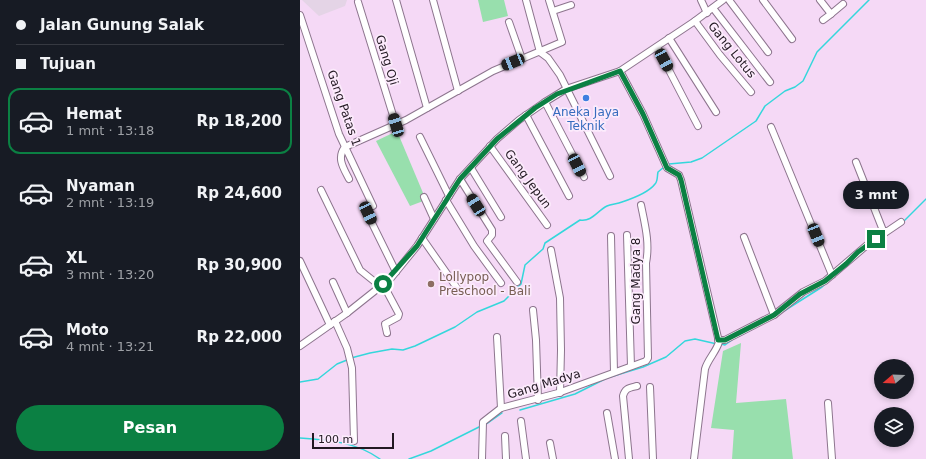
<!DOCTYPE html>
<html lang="id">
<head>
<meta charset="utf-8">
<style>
	body { margin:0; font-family:"DejaVu Sans",sans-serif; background:#242831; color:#f1f3f6; height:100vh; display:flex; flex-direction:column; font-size:15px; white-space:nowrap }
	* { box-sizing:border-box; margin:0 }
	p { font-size:13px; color:#9ea1a6 }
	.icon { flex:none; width:22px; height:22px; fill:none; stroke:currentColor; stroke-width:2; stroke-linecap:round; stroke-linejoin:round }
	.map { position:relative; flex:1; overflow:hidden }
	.panel { display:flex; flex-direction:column; background:#171b24; width:300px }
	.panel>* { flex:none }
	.banner { display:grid; align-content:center; height:88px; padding:0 16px; background:#171b24 }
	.needle { width:26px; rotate:251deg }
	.fabs { position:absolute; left:574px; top:359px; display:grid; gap:8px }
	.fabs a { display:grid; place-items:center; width:40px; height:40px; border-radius:50%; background:#171b24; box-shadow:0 2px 6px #0003; font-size:20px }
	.scale { position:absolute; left:12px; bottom:10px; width:82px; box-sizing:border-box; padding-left:4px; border:2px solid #221822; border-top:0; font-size:11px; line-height:14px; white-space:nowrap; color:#221822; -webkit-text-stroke:3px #fcebfc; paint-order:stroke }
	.end { position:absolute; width:18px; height:18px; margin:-9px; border:5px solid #0b8043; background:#fff; box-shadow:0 0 0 2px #fff }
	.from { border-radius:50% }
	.bubble { position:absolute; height:28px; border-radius:14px; background:#171b24; box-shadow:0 2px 6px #0003; font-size:13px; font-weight:800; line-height:28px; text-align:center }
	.car { position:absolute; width:12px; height:24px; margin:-12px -6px; border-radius:5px; box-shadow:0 0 3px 1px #0007; background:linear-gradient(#222 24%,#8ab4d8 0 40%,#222 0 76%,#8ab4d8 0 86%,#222 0) }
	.banner b { display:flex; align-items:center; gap:14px; height:38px; font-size:15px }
	.banner b+b { border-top:1px solid #363941 }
	.banner i { width:10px; height:10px; background:#f1f3f6 }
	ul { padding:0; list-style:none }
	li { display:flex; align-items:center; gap:12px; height:66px; margin:0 8px 6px; padding:0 8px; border:2px solid transparent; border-radius:12px }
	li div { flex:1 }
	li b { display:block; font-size:15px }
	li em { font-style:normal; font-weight:800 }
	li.on { border-color:#0b8043 }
	li>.icon { width:36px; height:36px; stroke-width:1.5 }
	.button { display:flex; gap:8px; margin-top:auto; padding:8px 16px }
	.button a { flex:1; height:46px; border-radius:24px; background:#0b8043; color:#fff; font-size:16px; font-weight:800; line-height:46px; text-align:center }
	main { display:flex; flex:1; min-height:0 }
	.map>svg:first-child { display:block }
	.education { fill:#e4d4e6 }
	.green { fill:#98dfad }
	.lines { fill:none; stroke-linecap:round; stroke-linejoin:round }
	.stream { stroke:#34d7db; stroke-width:1.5 }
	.minor-casing { stroke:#8d758e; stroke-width:8 }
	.minor { stroke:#fff; stroke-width:6 }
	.route { stroke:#0b8043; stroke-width:5 }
	.shop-dot { fill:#3f7fe0; stroke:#fcebfc; stroke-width:1.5 }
	.education-dot { fill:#8d6e63; stroke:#fcebfc; stroke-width:1.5 }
	.labels { text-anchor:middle; stroke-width:3.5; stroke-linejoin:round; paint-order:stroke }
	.street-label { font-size:12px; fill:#221822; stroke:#fcebfc }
	.shop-label { font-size:12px; fill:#366cbe; stroke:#fcebfc }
	.education-label { font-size:12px; fill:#785e54; stroke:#fcebfc; text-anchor:start }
</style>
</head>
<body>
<main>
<section class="panel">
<div class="banner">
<b><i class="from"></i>Jalan Gunung Salak</b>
<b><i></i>Tujuan</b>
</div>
<ul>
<li class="on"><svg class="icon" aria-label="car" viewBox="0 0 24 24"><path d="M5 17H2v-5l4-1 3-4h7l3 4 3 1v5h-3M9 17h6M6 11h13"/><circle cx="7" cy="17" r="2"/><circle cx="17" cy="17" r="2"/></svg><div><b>Hemat</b><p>1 mnt · 13:18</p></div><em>Rp 18,200</em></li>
<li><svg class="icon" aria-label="car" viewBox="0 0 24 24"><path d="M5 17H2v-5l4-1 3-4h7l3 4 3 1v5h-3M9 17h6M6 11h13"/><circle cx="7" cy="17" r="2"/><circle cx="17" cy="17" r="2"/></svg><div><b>Nyaman</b><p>2 mnt · 13:19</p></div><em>Rp 24,600</em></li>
<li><svg class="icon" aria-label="car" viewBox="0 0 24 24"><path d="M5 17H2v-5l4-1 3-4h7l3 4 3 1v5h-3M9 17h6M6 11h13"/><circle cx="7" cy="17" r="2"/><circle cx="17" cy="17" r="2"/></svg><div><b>XL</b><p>3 mnt · 13:20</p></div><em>Rp 30,900</em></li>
<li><svg class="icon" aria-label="car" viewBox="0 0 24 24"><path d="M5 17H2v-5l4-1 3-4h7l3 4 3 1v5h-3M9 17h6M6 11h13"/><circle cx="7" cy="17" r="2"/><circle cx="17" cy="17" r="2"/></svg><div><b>Moto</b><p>4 mnt · 13:21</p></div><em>Rp 22,000</em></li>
</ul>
<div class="button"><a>Pesan</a></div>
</section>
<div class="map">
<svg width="626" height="459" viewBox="0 0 626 459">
	<rect width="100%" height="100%" fill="#f5d9f6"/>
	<!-- education -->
	<path class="education" d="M2,0h45l-2,6 -26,10z"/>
	<!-- green -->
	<g class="green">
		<path d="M178,0h26l4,16 -25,6z"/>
		<path d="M97,131l29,69 -16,6 -34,-65z"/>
		<path d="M441,343l-5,60 50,-4 7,60h-61l2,-29 -23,-2 12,-77z"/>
	</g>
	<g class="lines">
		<!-- stream -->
		<g class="stream">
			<path d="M369,164l22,-2 11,-4 54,-37 9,-15 20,-15 10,-4 8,-6 14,-29 52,-52"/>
			<path d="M604,221l22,-22"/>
			<path d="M565,250l12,-8"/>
			<path d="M484,311l38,-24 34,-29"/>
			<path d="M439,336l21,-11"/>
			<path d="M421,344l4,1 7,-5"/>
			<path d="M51,358l19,-5 22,-4 11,1 12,-4 40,-19 22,-15 27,-11 17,-17 4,-19 18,-16 2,-6 35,-23c12,2 17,-9 27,-14 4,-2 10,-2 15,-4 9,-3 27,-10 33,-18 3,-3 2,-8 3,-12l6,-5"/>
			<path d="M0,382l18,-3 19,-15 10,-4"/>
			<path d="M220,410l55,-16 32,-16 36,-11 23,-10 19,-16 10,-2 22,5"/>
			<path d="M185,425l17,-12"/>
			<path d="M0,438c29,2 56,4 80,21"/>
			<path d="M109,459l22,-8 50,-25"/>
		</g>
		<!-- minor casing -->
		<g class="minor-casing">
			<g id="minor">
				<path d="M96,0l31,108"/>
				<path d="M133,0l25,91"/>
				<path d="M226,0l14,52"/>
				<path d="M401,0l6,13"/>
				<path d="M429,0l39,52"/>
				<path d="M463,0l29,39"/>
				<path d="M520,0l11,14 12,-10"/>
				<path d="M58,2l38,123"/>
				<path d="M413,8l57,74"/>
				<path d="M253,11l18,-6"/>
				<path d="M0,15l39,119 34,72"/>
				<path d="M523,20l8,-6"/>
				<path d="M395,21l25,34 31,37"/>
				<path d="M209,22l13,37"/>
				<path d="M369,38l47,74"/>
				<path d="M357,47l41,79"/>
				<path d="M240,52l8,6 12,17 50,101"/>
				<path d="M320,71l23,43 24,54 12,7 2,5 38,162c-3,10 -11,17 -14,27l-11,90"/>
				<path d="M245,102l39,75"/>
				<path d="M226,115l43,81"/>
				<path d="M471,127l61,148"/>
				<path d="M120,137l29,59"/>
				<path d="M190,146l57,79"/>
				<path d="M556,162l28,71"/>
				<path d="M171,168l30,49"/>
				<path d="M49,179c-5,-10 -13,-21 -4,-32l61,-27 87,-49 69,-29 -13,-42"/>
				<path d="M160,179l32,51v5l-5,6 30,41"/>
				<path d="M21,190l39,80 20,16"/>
				<path d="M124,197l10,22"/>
				<path d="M146,200l28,46 27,37"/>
				<path d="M67,213l29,59"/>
				<path d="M327,235l4,131"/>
				<path d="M311,236l3,136"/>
				<path d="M444,237l30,78"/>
				<path d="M122,238l35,50"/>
				<path d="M251,250l9,48 1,52 -1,43"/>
				<path d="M0,261l30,64"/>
				<path d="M33,282l14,31"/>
				<path d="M83,284l16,30 -1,3 -13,7 2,9"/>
				<path d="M233,310l3,30 2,60"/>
				<path d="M35,321l12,27 5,20 2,73"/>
				<path d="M197,337l4,71"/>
				<path d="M418,340h7l49,-25 29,-23 22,-11 42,-36 34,-23"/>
				<path d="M0,346l47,-33 44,-35 26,-32 43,-67 37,-40 22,-19 26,-18 21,-13 54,-18 75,-50 28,-21"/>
				<path d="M350,387l3,72"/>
				<path d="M528,403l4,56"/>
				<path d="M307,413l8,46"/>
				<path d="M221,421l5,38"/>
				<path d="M205,436l1,23"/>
				<path d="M250,443l3,16"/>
				<path d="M182,459l1,-37 18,-14 57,-15 88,-32 2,-3 -2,-95c4,-20 -1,-38 -5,-58"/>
				<path d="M329,459l-6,-63c2,-8 6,-8 14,-10"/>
			</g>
		</g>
		<!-- minor -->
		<use href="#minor" class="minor"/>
	</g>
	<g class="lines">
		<!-- route -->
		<path class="route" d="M83,284l34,-38 43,-67 37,-40 38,-31 22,-14 63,-23 23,43 24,54 12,7 2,5 37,160h7l49,-25 26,-21 25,-13 21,-17 12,-12 18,-13"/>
	</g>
	<!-- markers -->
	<circle class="shop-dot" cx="286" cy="98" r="4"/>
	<circle class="education-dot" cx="131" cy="284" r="4"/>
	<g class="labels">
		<!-- street labels -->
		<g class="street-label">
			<text transform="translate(432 50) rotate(51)" y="4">Gang Lotus</text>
			<text transform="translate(87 60) rotate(73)" y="4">Gang Oji</text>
			<text transform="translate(44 108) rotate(71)" y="4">Gang Patas 1</text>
			<text transform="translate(228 179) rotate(54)" y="4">Gang Jepun</text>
			<text transform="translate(336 281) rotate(-90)" y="4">Gang Madya 8</text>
			<text transform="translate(244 384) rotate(-17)" y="4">Gang Madya</text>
		</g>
		<!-- shop labels -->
		<g class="shop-label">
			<text x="286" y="116">Aneka Jaya<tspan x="286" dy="14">Teknik</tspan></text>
		</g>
		<!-- education labels -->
		<g class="education-label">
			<text x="139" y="281">Lollypop<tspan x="139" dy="14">Preschool - Bali</tspan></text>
		</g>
	</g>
</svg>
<div class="fabs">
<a><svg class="needle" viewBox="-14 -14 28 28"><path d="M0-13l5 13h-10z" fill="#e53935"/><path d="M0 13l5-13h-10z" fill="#9ea1a6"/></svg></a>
<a><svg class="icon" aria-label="layers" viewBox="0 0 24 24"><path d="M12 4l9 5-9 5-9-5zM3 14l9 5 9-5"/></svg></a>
</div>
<div class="scale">100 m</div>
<i class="end from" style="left:83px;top:284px"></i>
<i class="end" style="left:576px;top:239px"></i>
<div class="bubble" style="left:543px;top:181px;width:66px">3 mnt</div>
<i class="car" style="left:364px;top:60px;rotate:152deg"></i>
<i class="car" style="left:213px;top:62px;rotate:248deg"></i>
<i class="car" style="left:96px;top:125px;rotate:343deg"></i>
<i class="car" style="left:277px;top:165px;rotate:153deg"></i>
<i class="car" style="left:176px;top:205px;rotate:328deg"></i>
<i class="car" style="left:68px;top:213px;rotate:155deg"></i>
<i class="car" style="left:516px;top:235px;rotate:158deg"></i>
</div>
</main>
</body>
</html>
